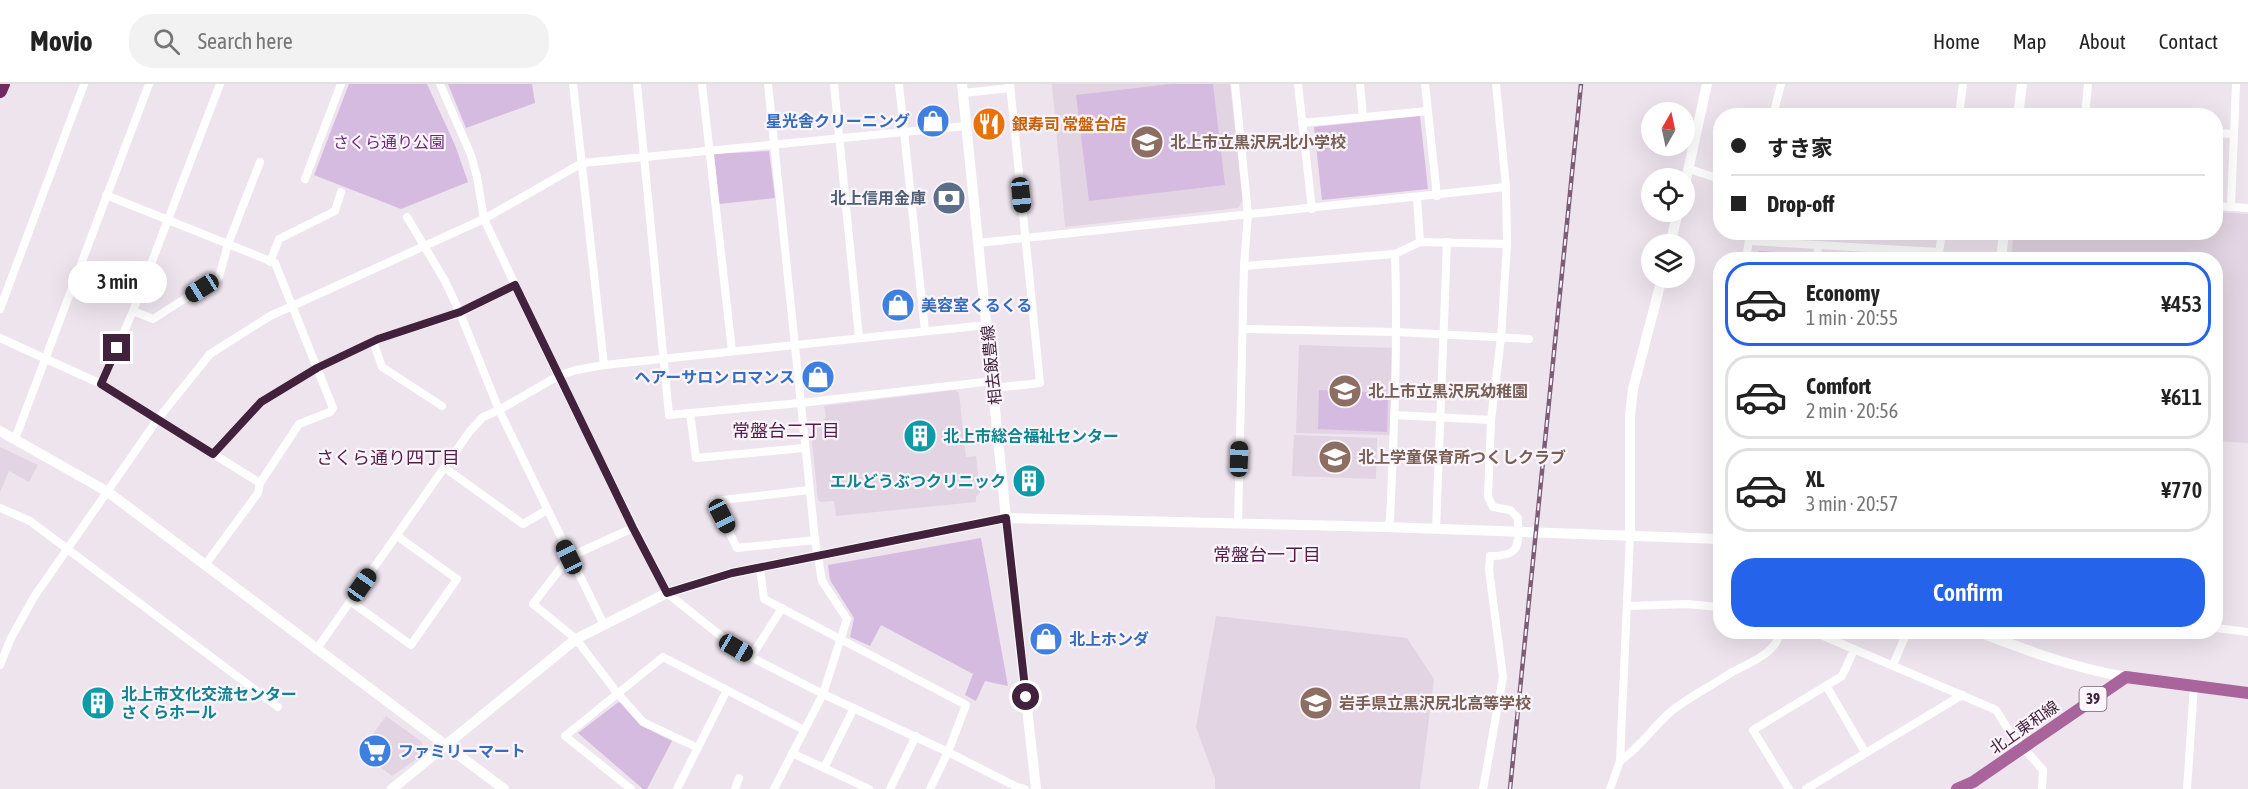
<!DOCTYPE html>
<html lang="en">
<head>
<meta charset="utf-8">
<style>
	body { margin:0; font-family:"Asap Condensed","Noto Sans JP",sans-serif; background:#f2f2f2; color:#222; height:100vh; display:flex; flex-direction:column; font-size:22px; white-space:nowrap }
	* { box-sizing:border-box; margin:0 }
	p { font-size:20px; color:#767676 }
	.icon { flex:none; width:33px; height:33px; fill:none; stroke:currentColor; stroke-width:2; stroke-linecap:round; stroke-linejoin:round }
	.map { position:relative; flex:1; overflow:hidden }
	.drawer { position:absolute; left:1713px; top:168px; width:510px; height:387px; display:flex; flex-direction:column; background:#fff; border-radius:24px; box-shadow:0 6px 24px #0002 }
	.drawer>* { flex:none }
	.hud { position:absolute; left:1713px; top:24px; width:510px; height:132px; border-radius:24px; box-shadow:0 6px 24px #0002; display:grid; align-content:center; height:132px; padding:0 18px; background:#fff }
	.needle { width:39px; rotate:9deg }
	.buttons { position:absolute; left:1641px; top:18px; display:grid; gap:12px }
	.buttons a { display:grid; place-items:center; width:54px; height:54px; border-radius:50%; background:#fff; box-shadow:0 6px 24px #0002; font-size:30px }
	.end { position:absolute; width:27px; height:27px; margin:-14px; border:8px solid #42213c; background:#fff; box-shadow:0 0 0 3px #fff }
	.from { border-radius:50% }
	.bubble { position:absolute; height:42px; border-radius:21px; background:#fff; box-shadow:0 6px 24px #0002; font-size:20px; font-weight:600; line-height:42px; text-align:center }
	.car { position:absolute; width:18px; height:36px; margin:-18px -9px; border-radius:8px; box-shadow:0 0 4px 2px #0007; background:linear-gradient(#222 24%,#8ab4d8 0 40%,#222 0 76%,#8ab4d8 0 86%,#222 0) }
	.hud b { display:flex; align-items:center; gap:21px; height:57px; font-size:22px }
	.hud b+b { border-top:2px solid #e0e0e0 }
	.hud i { width:15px; height:15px; background:#222 }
	ul { padding:10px 0 0; list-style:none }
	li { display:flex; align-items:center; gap:18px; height:84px; margin:0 12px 9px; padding:0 6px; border:3px solid #e0e0e0; border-radius:24px }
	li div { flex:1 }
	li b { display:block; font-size:22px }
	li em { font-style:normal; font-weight:600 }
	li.current { border-color:#2563eb }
	li>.icon { width:54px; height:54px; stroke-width:1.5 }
	.button { display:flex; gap:12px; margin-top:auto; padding:12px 18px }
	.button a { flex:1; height:69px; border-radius:24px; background:#2563eb; color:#fff; font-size:24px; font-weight:600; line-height:69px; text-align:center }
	header { display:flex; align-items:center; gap:36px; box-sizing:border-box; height:84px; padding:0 30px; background:#fff; border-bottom:2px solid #e0e0e0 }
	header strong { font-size:28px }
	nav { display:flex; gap:33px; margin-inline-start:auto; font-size:21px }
	.search { width:420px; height:54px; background:#f2f2f2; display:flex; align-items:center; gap:15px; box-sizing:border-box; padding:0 21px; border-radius:24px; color:#767676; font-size:22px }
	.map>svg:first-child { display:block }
	.built { fill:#e2d4e2 }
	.green { fill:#d6bbe1 }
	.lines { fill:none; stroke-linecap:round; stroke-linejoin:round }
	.street { stroke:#fff; stroke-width:8 }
	.secondary { stroke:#fff; stroke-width:10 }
	.primary { stroke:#a8649b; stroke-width:12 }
	.highway { stroke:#712a60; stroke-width:14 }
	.rail-casing { stroke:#7d5c78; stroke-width:4.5 }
	.rail { stroke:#faf5fa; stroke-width:2; stroke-dasharray:7; stroke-linecap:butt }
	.route { stroke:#42213c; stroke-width:8 }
	.labels { text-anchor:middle; stroke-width:4.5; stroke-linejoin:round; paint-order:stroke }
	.shield { fill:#faf5fa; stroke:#796175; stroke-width:1.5 }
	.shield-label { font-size:15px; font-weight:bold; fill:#42213c }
	.shop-label { font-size:16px; font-weight:bold; fill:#366cbe; stroke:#faf5fa; text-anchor:start }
	.food-label { font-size:16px; font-weight:bold; fill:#c56008; stroke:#faf5fa; text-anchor:start }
	.park-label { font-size:16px; fill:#6e277c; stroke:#faf5fa }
	.education-label { font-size:16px; font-weight:bold; fill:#785e54; stroke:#faf5fa; text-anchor:start }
	.service-label { font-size:16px; font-weight:bold; fill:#4e5e75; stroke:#faf5fa; text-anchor:end }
	.street-label { font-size:16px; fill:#42213c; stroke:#faf5fa }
	.culture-label { font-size:16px; font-weight:bold; fill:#0d838f; stroke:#faf5fa; text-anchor:start }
	.neighbourhood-label { font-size:18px; fill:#561b4b; stroke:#faf5fa }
</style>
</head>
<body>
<header>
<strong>Movio</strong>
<div class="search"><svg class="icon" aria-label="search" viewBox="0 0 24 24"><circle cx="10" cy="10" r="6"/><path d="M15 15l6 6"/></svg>Search here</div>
<nav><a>Home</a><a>Map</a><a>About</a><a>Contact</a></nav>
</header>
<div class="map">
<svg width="2248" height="705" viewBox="0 0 2248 705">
	<rect width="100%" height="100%" fill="#eee4ee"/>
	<!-- built -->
	<g class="built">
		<path d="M1052,0h178l13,116 -5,8 -173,19z"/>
		<path d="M2216,128l32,2v229l-32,-2v-181l-205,-1 3,-26 202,-1z"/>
		<path d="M1299,261l95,3 -4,87 -94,-2z"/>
		<path d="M955,306l4,3 7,64 10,-1 4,36 -4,5v5l-140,14 -2,-15 -13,1 -3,-2 -8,-77 12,-1 4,-5 -2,-11z"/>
		<path d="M1294,351l83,3 -1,41 -84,-3z"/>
		<path d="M0,363l38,18 -9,17 -20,-11 -9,21z"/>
		<path d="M1216,532l191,22 27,41 -14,110h-205v-10l-19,-52z"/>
		<path d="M386,632l36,26 -1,14 -29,20 -32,-24z"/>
	</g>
	<!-- green -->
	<g class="green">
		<path d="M349,0h78l28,61 13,37 -67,27 -87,-34z"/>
		<path d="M448,0h84l3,19 -69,25z"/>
		<path d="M1171,0h42l12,101 -136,16 -13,-106z"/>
		<path d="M1420,32l8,73 -106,11 -8,-73z"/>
		<path d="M769,67l6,47 -56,6 -5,-50z"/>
		<path d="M1759,167l54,3 -1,5h-55z"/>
		<path d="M1319,306l69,3 -1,39 -69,-3z"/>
		<path d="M981,454l27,148 -23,-5 -9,20 -11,-6 8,-21 -92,-49 -11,21 -20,-9 4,-19 -24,-38 -2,-15z"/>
		<path d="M620,617l22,25 30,15 -25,48h-4l-65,-56z"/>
	</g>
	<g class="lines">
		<!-- street -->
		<g class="street">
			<path d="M440,0l31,71 6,22 7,42 74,157 109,217 69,55 15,9 72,37 125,58 67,34 10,3"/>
			<path d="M573,0l31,281"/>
			<path d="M637,0l32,331 131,-12 193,-22"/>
			<path d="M702,0l30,267"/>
			<path d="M768,0l47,456 7,41 25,38 -24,75 -49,95"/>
			<path d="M834,0l25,254"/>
			<path d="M899,0l26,247"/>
			<path d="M1235,0l13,130 -4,52 -6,258"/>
			<path d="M1298,0l14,125"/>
			<path d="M1360,0l3,33"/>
			<path d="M1425,0l12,112"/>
			<path d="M963,9l47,-5"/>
			<path d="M1773,29l68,3"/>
			<path d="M1773,32l8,-32"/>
			<path d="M1959,32l4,-32"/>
			<path d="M2085,32l3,-32"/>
			<path d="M1302,39l126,-12"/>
			<path d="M2216,49l18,1"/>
			<path d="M1689,85l31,10"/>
			<path d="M305,95l36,-95"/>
			<path d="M106,111l169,68 58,145 -3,4 -31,12 -39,59"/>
			<path d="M1417,114l3,44"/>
			<path d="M2216,122l32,2"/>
			<path d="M2231,123l5,-123"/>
			<path d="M407,133l38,64 15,32 39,97 105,215"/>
			<path d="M1749,157l190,11"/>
			<path d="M978,159l528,-56"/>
			<path d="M1746,176l4,-28"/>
			<path d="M1817,176l1,-14"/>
			<path d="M1938,176l4,-28"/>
			<path d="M270,178l9,-23 56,-28 6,-19"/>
			<path d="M1244,182l151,-12 25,-12 87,2"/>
			<path d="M0,225l84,-225"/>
			<path d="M133,227l20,8 66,-42 9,-33 32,-82"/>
			<path d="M1243,245l154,3 132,7"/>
			<path d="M0,254l101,46 159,99 -2,10 -53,72"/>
			<path d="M373,257l9,26 60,39"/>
			<path d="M101,300l32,-73 87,-227"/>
			<path d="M994,304l46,-5 -30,-299"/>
			<path d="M690,329l6,45 108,-10"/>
			<path d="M1395,331l96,5"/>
			<path d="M15,355l134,-355"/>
			<path d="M1720,357l-3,24 3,1"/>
			<path d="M212,370l49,-52 56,-34 61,-29 82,-26 55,-28"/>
			<path d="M445,384l78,56 24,-14"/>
			<path d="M809,406l-95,11 23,47 78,-8"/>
			<path d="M0,424l30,13 248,186"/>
			<path d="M1386,443l4,-7c4,-89 8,-177 5,-266"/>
			<path d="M633,444l-64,29 -36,47 43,35 42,55 25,28 55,26"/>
			<path d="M1436,445l11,-287"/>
			<path d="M760,484l4,31 202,106 -18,47 -18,37"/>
			<path d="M350,517l61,44 46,-66 -60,-43"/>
			<path d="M1628,522l58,-2 34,3"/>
			<path d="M2216,544l32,4"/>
			<path d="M1814,548l182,78 15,24 32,36 -1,19"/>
			<path d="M316,566l154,-219 13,-14 16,-7 59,-34 18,-6 28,-5 383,-40"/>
			<path d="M751,573l31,-49"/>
			<path d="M0,581l11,-27 23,-41 123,-177 53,-66 60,-38 214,-97 98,-56 384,-37"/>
			<path d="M1893,581l14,-33"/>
			<path d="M1827,603l38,65"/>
			<path d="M792,669l77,36"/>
			<path d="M1620,677c19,-13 30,-30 47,-46 16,-15 43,-28 62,-41 18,-11 47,-19 51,-42"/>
			<path d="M824,684l30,-60"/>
			<path d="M631,705l-66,-53 98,-79 141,73"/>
			<path d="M677,705l50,-99"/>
			<path d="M735,705l4,-11"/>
			<path d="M890,705l26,-53"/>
			<path d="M1483,705l20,-112 -14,-107 1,-14c32,0 28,-11 28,-38l-8,-8 -17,-3 -5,-10 3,-77 10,-82 6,-94 -1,-57 -10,-103"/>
			<path d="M1610,705l10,-28 10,-226"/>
			<path d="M1789,705l-36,-59 89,-54 12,-26"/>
			<path d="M1806,705l156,-94"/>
			<path d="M2187,705l7,-104"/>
		</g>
		<!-- secondary -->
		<g class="secondary">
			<path d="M962,0l44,434 30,271"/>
			<path d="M2018,32l4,-32"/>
			<path d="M1684,105l23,-105"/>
			<path d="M1670,160l8,-32"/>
			<path d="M2001,176l3,-28"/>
			<path d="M0,347l108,61 396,297"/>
			<path d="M1630,451v-119l3,-27 29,-111"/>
			<path d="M1979,548c49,19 95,36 147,45"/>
			<path d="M392,705l184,-150 91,-46 65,-20 274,-55 380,9 334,12"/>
		</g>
		<!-- primary -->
		<path class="primary" d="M1957,705l16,-7 153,-105 122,16"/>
		<!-- highway -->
		<path class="highway" d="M0,7l3,-7"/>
		<!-- rail casing -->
		<g class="rail-casing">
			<path id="rail" d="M1510,705l71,-705"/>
		</g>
		<!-- rail -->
		<use href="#rail" class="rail"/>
	</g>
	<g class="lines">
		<!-- route -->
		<path class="route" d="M117,264l-16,36 112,70 48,-52 56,-34 61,-29 82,-27 55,-27 118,243 34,65 65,-20 274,-55 20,179"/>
	</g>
	<!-- icons -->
	<defs>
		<g id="shop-disc" transform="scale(1.725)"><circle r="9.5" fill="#3f7fe0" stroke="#faf5fa"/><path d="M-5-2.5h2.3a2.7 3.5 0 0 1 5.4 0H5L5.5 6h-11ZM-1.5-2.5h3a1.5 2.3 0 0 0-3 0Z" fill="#fff"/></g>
		<g id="restaurant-disc" transform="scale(1.725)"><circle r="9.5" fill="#e8710a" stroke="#faf5fa"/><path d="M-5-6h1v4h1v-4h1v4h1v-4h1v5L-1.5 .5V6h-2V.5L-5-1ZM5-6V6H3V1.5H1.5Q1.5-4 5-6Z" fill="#fff"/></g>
		<g id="school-disc" transform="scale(1.725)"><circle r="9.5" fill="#8d6e63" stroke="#faf5fa"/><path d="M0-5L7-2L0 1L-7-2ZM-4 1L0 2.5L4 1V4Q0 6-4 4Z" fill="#fff"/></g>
		<g id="bank-disc" transform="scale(1.725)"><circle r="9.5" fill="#5c6f8a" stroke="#faf5fa"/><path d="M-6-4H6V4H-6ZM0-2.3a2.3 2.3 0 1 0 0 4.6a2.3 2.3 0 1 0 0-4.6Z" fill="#fff"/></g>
		<g id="building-disc" transform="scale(1.725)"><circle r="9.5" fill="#0f9aa8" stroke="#faf5fa"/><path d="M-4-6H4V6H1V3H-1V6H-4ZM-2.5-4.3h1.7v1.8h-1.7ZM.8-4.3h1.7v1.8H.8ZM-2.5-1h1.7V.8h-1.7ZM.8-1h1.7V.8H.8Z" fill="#fff"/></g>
		<g id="supermarket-disc" transform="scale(1.725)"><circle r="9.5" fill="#3f7fe0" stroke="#faf5fa"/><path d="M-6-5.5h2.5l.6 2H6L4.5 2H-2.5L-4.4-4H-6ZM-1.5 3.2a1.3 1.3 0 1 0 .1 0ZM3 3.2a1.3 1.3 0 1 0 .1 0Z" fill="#fff"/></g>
	</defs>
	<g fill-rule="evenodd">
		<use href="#shop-disc" x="933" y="37"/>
		<use href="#restaurant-disc" x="989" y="40"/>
		<use href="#school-disc" x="1147" y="58"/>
		<use href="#bank-disc" x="949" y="114"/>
		<use href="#shop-disc" x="898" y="221"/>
		<use href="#shop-disc" x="818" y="293"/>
		<use href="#school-disc" x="1345" y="307"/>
		<use href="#building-disc" x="920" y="352"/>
		<use href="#school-disc" x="1335" y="373"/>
		<use href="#building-disc" x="1029" y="397"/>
		<use href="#shop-disc" x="1046" y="555"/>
		<use href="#building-disc" x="98" y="619"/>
		<use href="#school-disc" x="1316" y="619"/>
		<use href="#supermarket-disc" x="375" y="667"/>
	</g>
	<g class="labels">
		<!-- shield labels -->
		<rect class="shield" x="2079.5" y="603" width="27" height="24" rx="4.5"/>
		<g class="shield-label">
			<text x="2093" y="620">39</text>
		</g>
		<!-- shop labels -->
		<g class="shop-label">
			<text x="910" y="43" text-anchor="end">星光舎クリーニング</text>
			<text x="921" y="227">美容室くるくる</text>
			<text x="795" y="299" text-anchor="end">ヘアーサロン ロマンス</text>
			<text x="1069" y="561">北上ホンダ</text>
			<text x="398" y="673">ファミリーマート</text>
		</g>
		<!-- food labels -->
		<g class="food-label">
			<text x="1012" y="46">銀寿司 常盤台店</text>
		</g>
		<!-- park labels -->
		<g class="park-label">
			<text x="389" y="64">さくら通り公園</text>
		</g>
		<!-- education labels -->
		<g class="education-label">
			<text x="1170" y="64">北上市立黒沢尻北小学校</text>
			<text x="1368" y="313">北上市立黒沢尻幼稚園</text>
			<text x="1358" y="379">北上学童保育所つくしクラブ</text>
			<text x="1339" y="625">岩手県立黒沢尻北高等学校</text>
		</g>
		<!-- service labels -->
		<g class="service-label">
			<text x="926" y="120">北上信用金庫</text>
		</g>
		<!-- street labels -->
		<g class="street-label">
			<text transform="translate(991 281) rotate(-96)" y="6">相去飯豊線</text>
			<text transform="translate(2024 643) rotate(-35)" y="6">北上東和線</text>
		</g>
		<!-- culture labels -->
		<g class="culture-label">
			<text x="943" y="358">北上市総合福祉センター</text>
			<text x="1006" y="403" text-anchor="end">エルどうぶつクリニック</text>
			<text x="121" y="616">北上市文化交流センター<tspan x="121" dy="18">さくらホール</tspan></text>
		</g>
		<!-- neighbourhood labels -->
		<g class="neighbourhood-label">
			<text x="786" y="353">常盤台二丁目</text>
			<text x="388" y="380">さくら通り四丁目</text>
			<text x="1267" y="477">常盤台一丁目</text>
		</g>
	</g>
</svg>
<div class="buttons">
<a><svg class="needle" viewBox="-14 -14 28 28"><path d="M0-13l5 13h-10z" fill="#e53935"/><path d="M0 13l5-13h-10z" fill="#767676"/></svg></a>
<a><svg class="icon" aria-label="locate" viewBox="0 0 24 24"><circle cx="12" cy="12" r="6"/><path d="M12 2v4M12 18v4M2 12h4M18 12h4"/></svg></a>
<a><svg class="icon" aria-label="layers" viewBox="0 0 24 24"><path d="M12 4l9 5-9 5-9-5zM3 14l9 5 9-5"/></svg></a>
</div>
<i class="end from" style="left:1026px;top:613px"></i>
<i class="end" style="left:117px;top:264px"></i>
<div class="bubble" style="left:68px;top:177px;width:99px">3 min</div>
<i class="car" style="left:1021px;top:111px;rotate:174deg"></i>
<i class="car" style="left:202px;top:204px;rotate:238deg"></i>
<i class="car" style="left:1239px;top:375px;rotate:2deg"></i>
<i class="car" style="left:722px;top:432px;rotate:153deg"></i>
<i class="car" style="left:569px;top:473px;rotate:334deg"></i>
<i class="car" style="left:362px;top:501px;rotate:35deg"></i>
<i class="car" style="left:736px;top:564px;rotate:120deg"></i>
<div class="hud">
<b><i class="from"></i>すき家</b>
<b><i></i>Drop-off</b>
</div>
<section class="drawer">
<ul>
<li class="current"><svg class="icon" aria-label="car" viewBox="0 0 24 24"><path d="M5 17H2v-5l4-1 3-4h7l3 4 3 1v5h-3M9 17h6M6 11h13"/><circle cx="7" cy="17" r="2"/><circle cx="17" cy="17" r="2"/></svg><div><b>Economy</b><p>1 min · 20:55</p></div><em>¥453</em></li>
<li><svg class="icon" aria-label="car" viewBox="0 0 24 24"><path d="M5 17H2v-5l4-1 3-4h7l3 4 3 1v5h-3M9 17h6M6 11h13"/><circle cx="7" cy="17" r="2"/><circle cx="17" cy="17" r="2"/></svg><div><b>Comfort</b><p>2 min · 20:56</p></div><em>¥611</em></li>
<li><svg class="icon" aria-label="car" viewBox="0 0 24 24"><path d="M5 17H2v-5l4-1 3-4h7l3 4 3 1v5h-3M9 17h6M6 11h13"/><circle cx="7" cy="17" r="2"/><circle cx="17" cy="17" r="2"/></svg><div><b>XL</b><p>3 min · 20:57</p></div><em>¥770</em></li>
</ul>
<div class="button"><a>Confirm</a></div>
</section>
</div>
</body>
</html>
